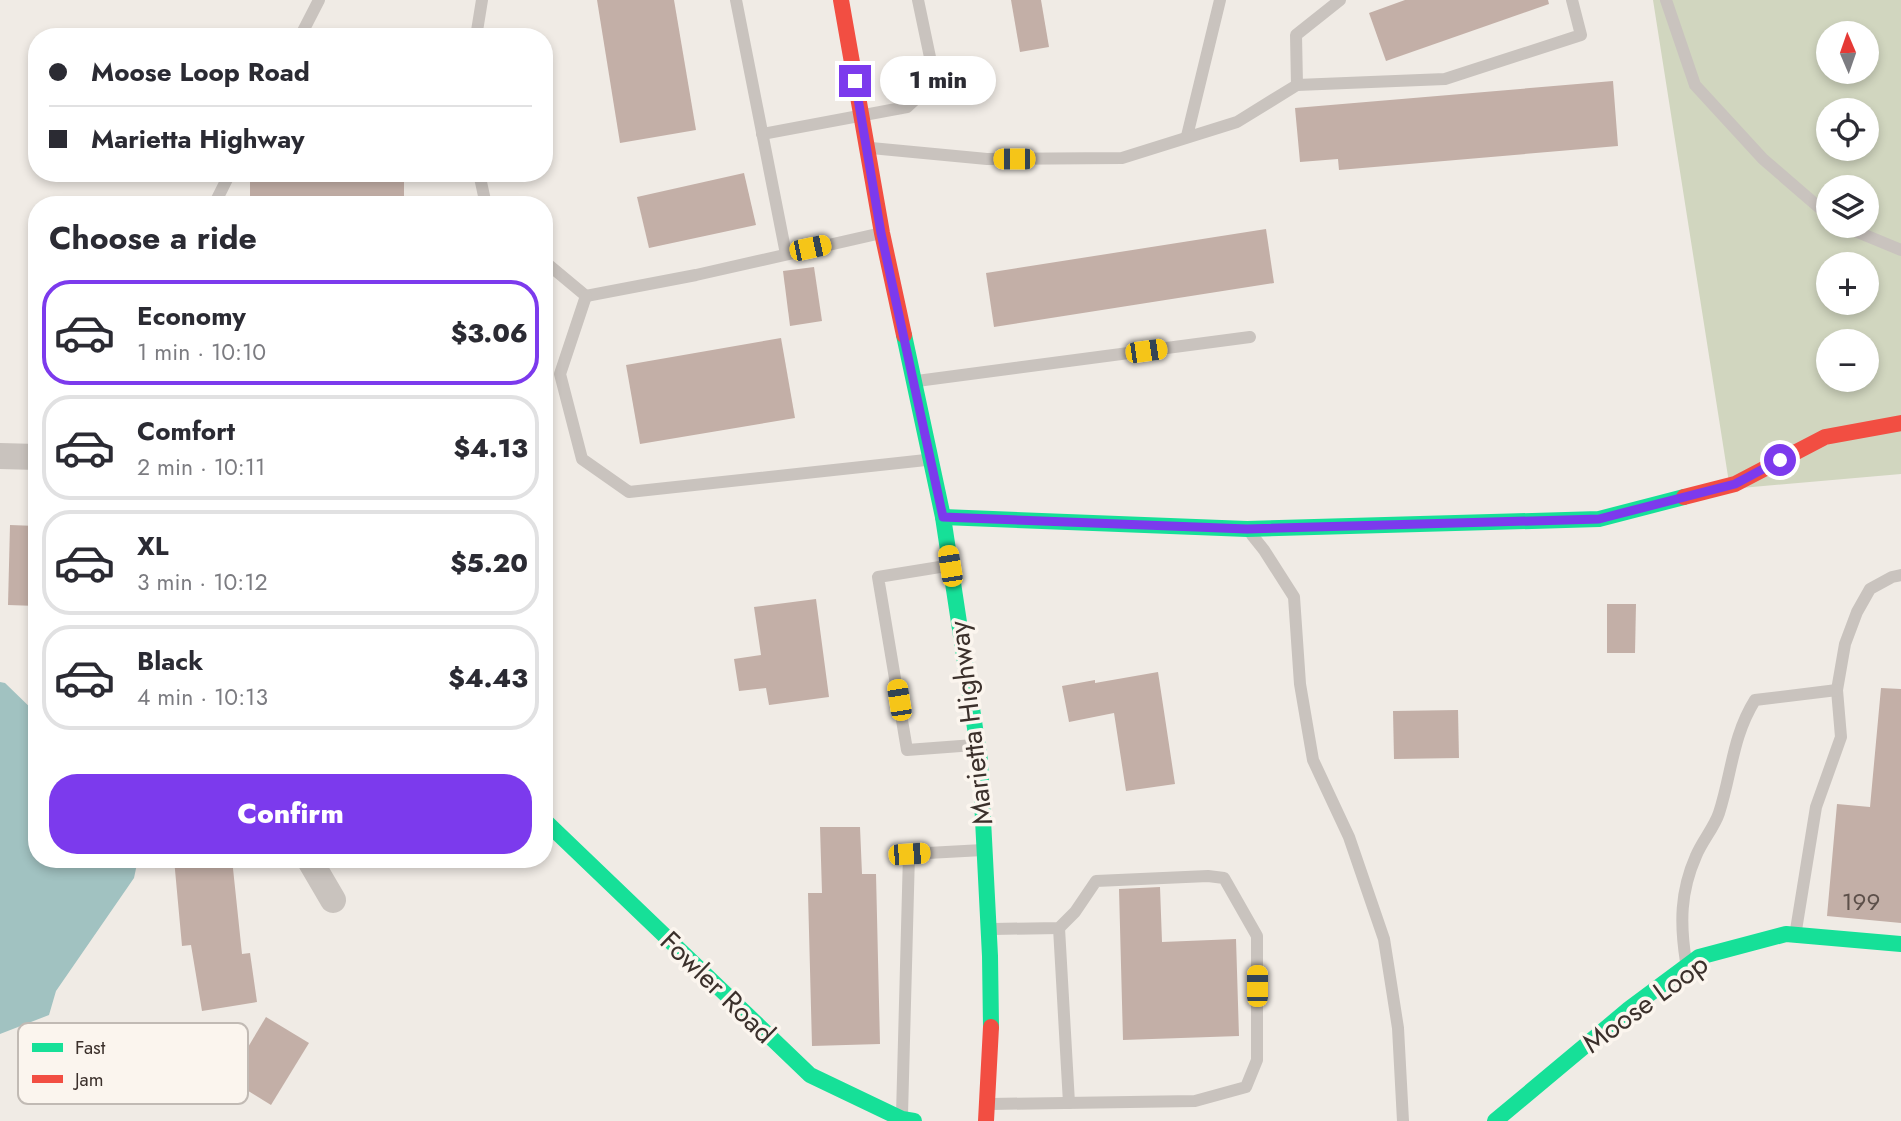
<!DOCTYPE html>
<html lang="en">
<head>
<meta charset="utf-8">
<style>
	body { margin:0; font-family:Jost,sans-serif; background:#f2f2f3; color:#2b2b33; height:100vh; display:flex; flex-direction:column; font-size:26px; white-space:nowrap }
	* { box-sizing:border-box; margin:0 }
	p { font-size:23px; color:#7c7c81 }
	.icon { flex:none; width:38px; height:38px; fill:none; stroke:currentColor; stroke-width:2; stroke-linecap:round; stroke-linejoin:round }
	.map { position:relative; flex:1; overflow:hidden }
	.side { position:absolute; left:28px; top:196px; width:525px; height:672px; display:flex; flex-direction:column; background:#fff; border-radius:28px; box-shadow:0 4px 10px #0003 }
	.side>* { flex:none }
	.guide { position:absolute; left:28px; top:28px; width:525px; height:154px; border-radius:28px; box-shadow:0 4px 10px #0003; display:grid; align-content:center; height:154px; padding:0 21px; background:#fff }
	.needle { width:46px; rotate:358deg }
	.fabs { position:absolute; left:1816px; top:21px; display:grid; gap:14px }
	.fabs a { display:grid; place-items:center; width:63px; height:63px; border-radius:50%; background:#fff; box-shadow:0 4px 10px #0003; font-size:35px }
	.end { position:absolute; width:32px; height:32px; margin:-16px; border:9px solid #7c3aed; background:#fff; box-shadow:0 0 0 4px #fff }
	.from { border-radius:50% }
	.bubble { position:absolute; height:49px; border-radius:24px; background:#fff; box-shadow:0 4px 10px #0003; font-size:23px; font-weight:800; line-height:49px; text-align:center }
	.car { position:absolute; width:21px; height:42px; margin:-21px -10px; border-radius:9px; box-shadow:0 0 5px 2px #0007; background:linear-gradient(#f5c518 24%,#345 0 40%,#f5c518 0 76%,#345 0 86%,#f5c518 0) }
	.guide b { display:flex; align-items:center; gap:24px; height:66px; font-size:26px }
	.guide b+b { border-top:2px solid #e1e1e2 }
	.guide i { width:18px; height:18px; background:#2b2b33 }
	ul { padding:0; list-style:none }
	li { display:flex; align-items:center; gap:21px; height:105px; margin:0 14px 10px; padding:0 7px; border:4px solid #e1e1e2; border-radius:28px }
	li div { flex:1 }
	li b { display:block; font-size:26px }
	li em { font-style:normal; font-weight:800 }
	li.on { border-color:#7c3aed }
	li>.icon { width:63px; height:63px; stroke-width:1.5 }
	h2 { padding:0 21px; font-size:32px; line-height:84px }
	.primary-button { display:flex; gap:14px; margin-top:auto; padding:14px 21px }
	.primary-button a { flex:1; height:80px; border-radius:28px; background:#7c3aed; color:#fff; font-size:28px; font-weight:800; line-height:80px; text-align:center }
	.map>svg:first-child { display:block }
	.green { fill:#d1d6bf; fill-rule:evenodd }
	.water { fill:#a1c2c1 }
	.building { fill:#c3afa7 }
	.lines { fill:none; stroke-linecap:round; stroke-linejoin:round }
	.lane { stroke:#c9c3be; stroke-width:12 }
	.street { stroke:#c9c3be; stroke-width:26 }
	.fast { stroke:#16e098; stroke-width:16 }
	.jam { stroke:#f24e42; stroke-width:16 }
	.route { stroke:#7c3aed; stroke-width:9 }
	.labels { text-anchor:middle; stroke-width:7; stroke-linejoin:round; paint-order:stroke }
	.number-label { font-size:24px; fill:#5d504a }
	.street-label { font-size:28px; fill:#3b302b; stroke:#fbf5ee }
	.key { fill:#fbf5ee; stroke:#c1bab4; stroke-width:2 }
	.key-label { font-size:19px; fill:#3b302b }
</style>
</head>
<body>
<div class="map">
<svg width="1901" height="1121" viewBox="0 0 1901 1121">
	<rect width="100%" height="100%" fill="#f0ebe5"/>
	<!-- green -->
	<path class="green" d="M1653,0h248v474l-171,15zM1829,33h38v39h-38zM1829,110h38v39h-38zM1829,187h38v39h-38zM1829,264h38v39h-38zM1829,341h38v39h-38z"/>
	<!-- water -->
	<path class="water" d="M0,682l5,1 32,31v145h101l-4,19 -78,113 -7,24 -49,19z"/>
	<!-- building -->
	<g class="building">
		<path d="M597,0h77l22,130 -76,13z"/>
		<path d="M1011,0h30l8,47 -29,5z"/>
		<path d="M1405,0h143l1,4 -163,57 -17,-48z"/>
		<path d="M1613,81l5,65 -279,24 -1,-11 -38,3 -5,-54z"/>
		<rect x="250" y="173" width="154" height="32"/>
		<path d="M744,173l12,52 -107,23 -12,-51z"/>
		<path d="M1266,229l8,54 -280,44 -8,-54z"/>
		<path d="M814,267l8,54 -32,5 -7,-55z"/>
		<path d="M781,338l14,80 -155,26 -14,-79z"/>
		<path d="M10,525l27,1v80l-29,-1z"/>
		<path d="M816,599l13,98 -60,8 -3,-17 -27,3 -5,-32 27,-4 -7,-48z"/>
		<path d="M1607,604h29l-1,49h-28z"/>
		<path d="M1158,672l17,112 -49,7 -12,-78 -45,9 -7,-36 33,-6v3z"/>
		<path d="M1881,688l20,1v234l-74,-7 10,-112 33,3z"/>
		<path d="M1458,710l1,48 -65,1 -1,-48z"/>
		<path d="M820,827h40l2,47h14l4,170 -68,2 -4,-153h14z"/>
		<path d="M174,859h58l10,95 8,-1 7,49 -55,9 -11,-66 -9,1z"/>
		<path d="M1160,887l2,55 74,-3 3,97 -116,4 -4,-151z"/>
		<path d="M266,1017l43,26 -38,62 -42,-26z"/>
	</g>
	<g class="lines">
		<!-- lane -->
		<g class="lane">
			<path d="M736,0l50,254"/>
			<path d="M1666,0l29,85 68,74 66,57"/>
			<path d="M300,37l19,-37"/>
			<path d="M476,37l6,-37"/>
			<path d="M1297,85l-1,-50 44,-35"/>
			<path d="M762,134l145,-27 28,-26 -17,-81"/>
			<path d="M1187,136l33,-136"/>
			<path d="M871,148l116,11 135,-1 115,-36 60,-37 148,-6 136,-44 -9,-35"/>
			<path d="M479,173l7,32"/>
			<path d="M214,205l16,-32"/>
			<path d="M1843,226l58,24"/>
			<path d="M544,261l42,35 110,-21 181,-41"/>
			<path d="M586,296l-26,78 22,85 47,33 297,-32"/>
			<path d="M917,381l333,-44"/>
			<path d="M1252,535l12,15 30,47 6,87 13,76 36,77 35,102 14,89 5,93"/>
			<path d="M946,566l-68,11 29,173 67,-5"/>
			<path d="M1059,928l10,175"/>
			<path d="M1796,930l20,-123 25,-70 -4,-47 8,-46 12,-32 13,-23 22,-12 9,-2"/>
			<path d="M1686,962c-6,-38 -6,-70 10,-106 6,-15 18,-28 23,-43 13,-40 13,-76 36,-113l82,-10"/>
			<path d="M991,1104l204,-3 51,-14 11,-27v-124l-33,-58 -16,-2 -112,5 -21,31 -16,16 -66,1"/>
			<path d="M902,1115l7,-261 74,-4"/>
		</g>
		<!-- street -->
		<g class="street">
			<path d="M0,456l37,1"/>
			<path d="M309,859l24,41"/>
		</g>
		<!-- fast -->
		<g class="fast">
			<path d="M904,335l39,182 37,244 10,195 1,71"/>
			<path d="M943,517l304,12 352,-10 85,-22"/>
			<path d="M544,820l266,255 92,44 12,2"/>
			<path d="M1495,1121l134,-112 70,-52 87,-23 115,10"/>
		</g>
		<!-- jam -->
		<g class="jam">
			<path d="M841,0l41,233 22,102"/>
			<path d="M1684,497l51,-13 90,-47 76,-14"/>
			<path d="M986,1121l5,-94"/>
		</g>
	</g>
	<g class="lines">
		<!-- route -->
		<path class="route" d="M855,81l26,152 62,284 304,12 352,-10 136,-35 45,-24"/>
	</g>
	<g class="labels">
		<!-- number labels -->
		<g class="number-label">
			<text x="1861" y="910">199</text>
		</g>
		<!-- street labels -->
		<g class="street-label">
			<text transform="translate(970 723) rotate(-97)" y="10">Marietta Highway</text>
			<text transform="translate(718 987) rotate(44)" y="10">Fowler Road</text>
			<text transform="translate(1645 1003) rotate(-36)" y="10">Moose Loop</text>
		</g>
	</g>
	<!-- legend -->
	<rect x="18" y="1023" width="230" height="81" rx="10" class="key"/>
	<rect x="32" y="1043" width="31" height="9" fill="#16e098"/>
	<rect x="32" y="1075" width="31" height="8" fill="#f24e42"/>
	<g class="key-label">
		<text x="75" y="1054">Fast</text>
		<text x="75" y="1086">Jam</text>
	</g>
</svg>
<div class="fabs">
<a><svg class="needle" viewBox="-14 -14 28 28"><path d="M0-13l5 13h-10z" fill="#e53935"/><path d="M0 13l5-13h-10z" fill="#7c7c81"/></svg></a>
<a><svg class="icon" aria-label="locate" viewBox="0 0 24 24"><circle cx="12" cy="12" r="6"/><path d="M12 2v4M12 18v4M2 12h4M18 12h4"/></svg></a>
<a><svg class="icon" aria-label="layers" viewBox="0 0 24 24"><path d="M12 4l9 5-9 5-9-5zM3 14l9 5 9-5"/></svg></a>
<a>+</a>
<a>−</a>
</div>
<i class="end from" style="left:1780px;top:460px"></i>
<i class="end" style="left:855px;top:81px"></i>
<div class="bubble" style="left:880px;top:56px;width:116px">1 min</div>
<i class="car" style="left:1014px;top:159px;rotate:270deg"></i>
<i class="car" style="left:810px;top:248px;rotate:78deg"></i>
<i class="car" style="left:1146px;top:351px;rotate:82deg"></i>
<i class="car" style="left:950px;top:566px;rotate:351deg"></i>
<i class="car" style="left:899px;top:700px;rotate:351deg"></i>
<i class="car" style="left:909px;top:854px;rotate:86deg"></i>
<i class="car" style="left:1257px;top:986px;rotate:0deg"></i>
<div class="guide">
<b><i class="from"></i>Moose Loop Road</b>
<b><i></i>Marietta Highway</b>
</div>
<section class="side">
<h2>Choose a ride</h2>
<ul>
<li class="on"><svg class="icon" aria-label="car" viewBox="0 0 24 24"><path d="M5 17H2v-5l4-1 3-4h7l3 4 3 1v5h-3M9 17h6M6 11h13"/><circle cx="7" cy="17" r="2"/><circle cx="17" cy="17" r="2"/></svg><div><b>Economy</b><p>1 min · 10:10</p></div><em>$3.06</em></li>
<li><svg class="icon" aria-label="car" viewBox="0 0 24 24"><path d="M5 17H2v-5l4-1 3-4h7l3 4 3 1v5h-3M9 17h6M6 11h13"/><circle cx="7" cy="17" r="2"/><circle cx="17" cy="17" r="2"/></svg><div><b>Comfort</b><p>2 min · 10:11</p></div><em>$4.13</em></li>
<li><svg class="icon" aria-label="car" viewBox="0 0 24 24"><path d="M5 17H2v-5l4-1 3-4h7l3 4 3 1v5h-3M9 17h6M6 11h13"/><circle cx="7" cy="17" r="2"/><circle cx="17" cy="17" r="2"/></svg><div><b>XL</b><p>3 min · 10:12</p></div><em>$5.20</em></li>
<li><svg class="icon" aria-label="car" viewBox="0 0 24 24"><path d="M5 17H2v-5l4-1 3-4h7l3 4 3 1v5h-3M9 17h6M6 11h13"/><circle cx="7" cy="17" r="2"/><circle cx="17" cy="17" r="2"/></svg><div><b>Black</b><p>4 min · 10:13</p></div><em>$4.43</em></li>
</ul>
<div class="primary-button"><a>Confirm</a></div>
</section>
</div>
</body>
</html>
